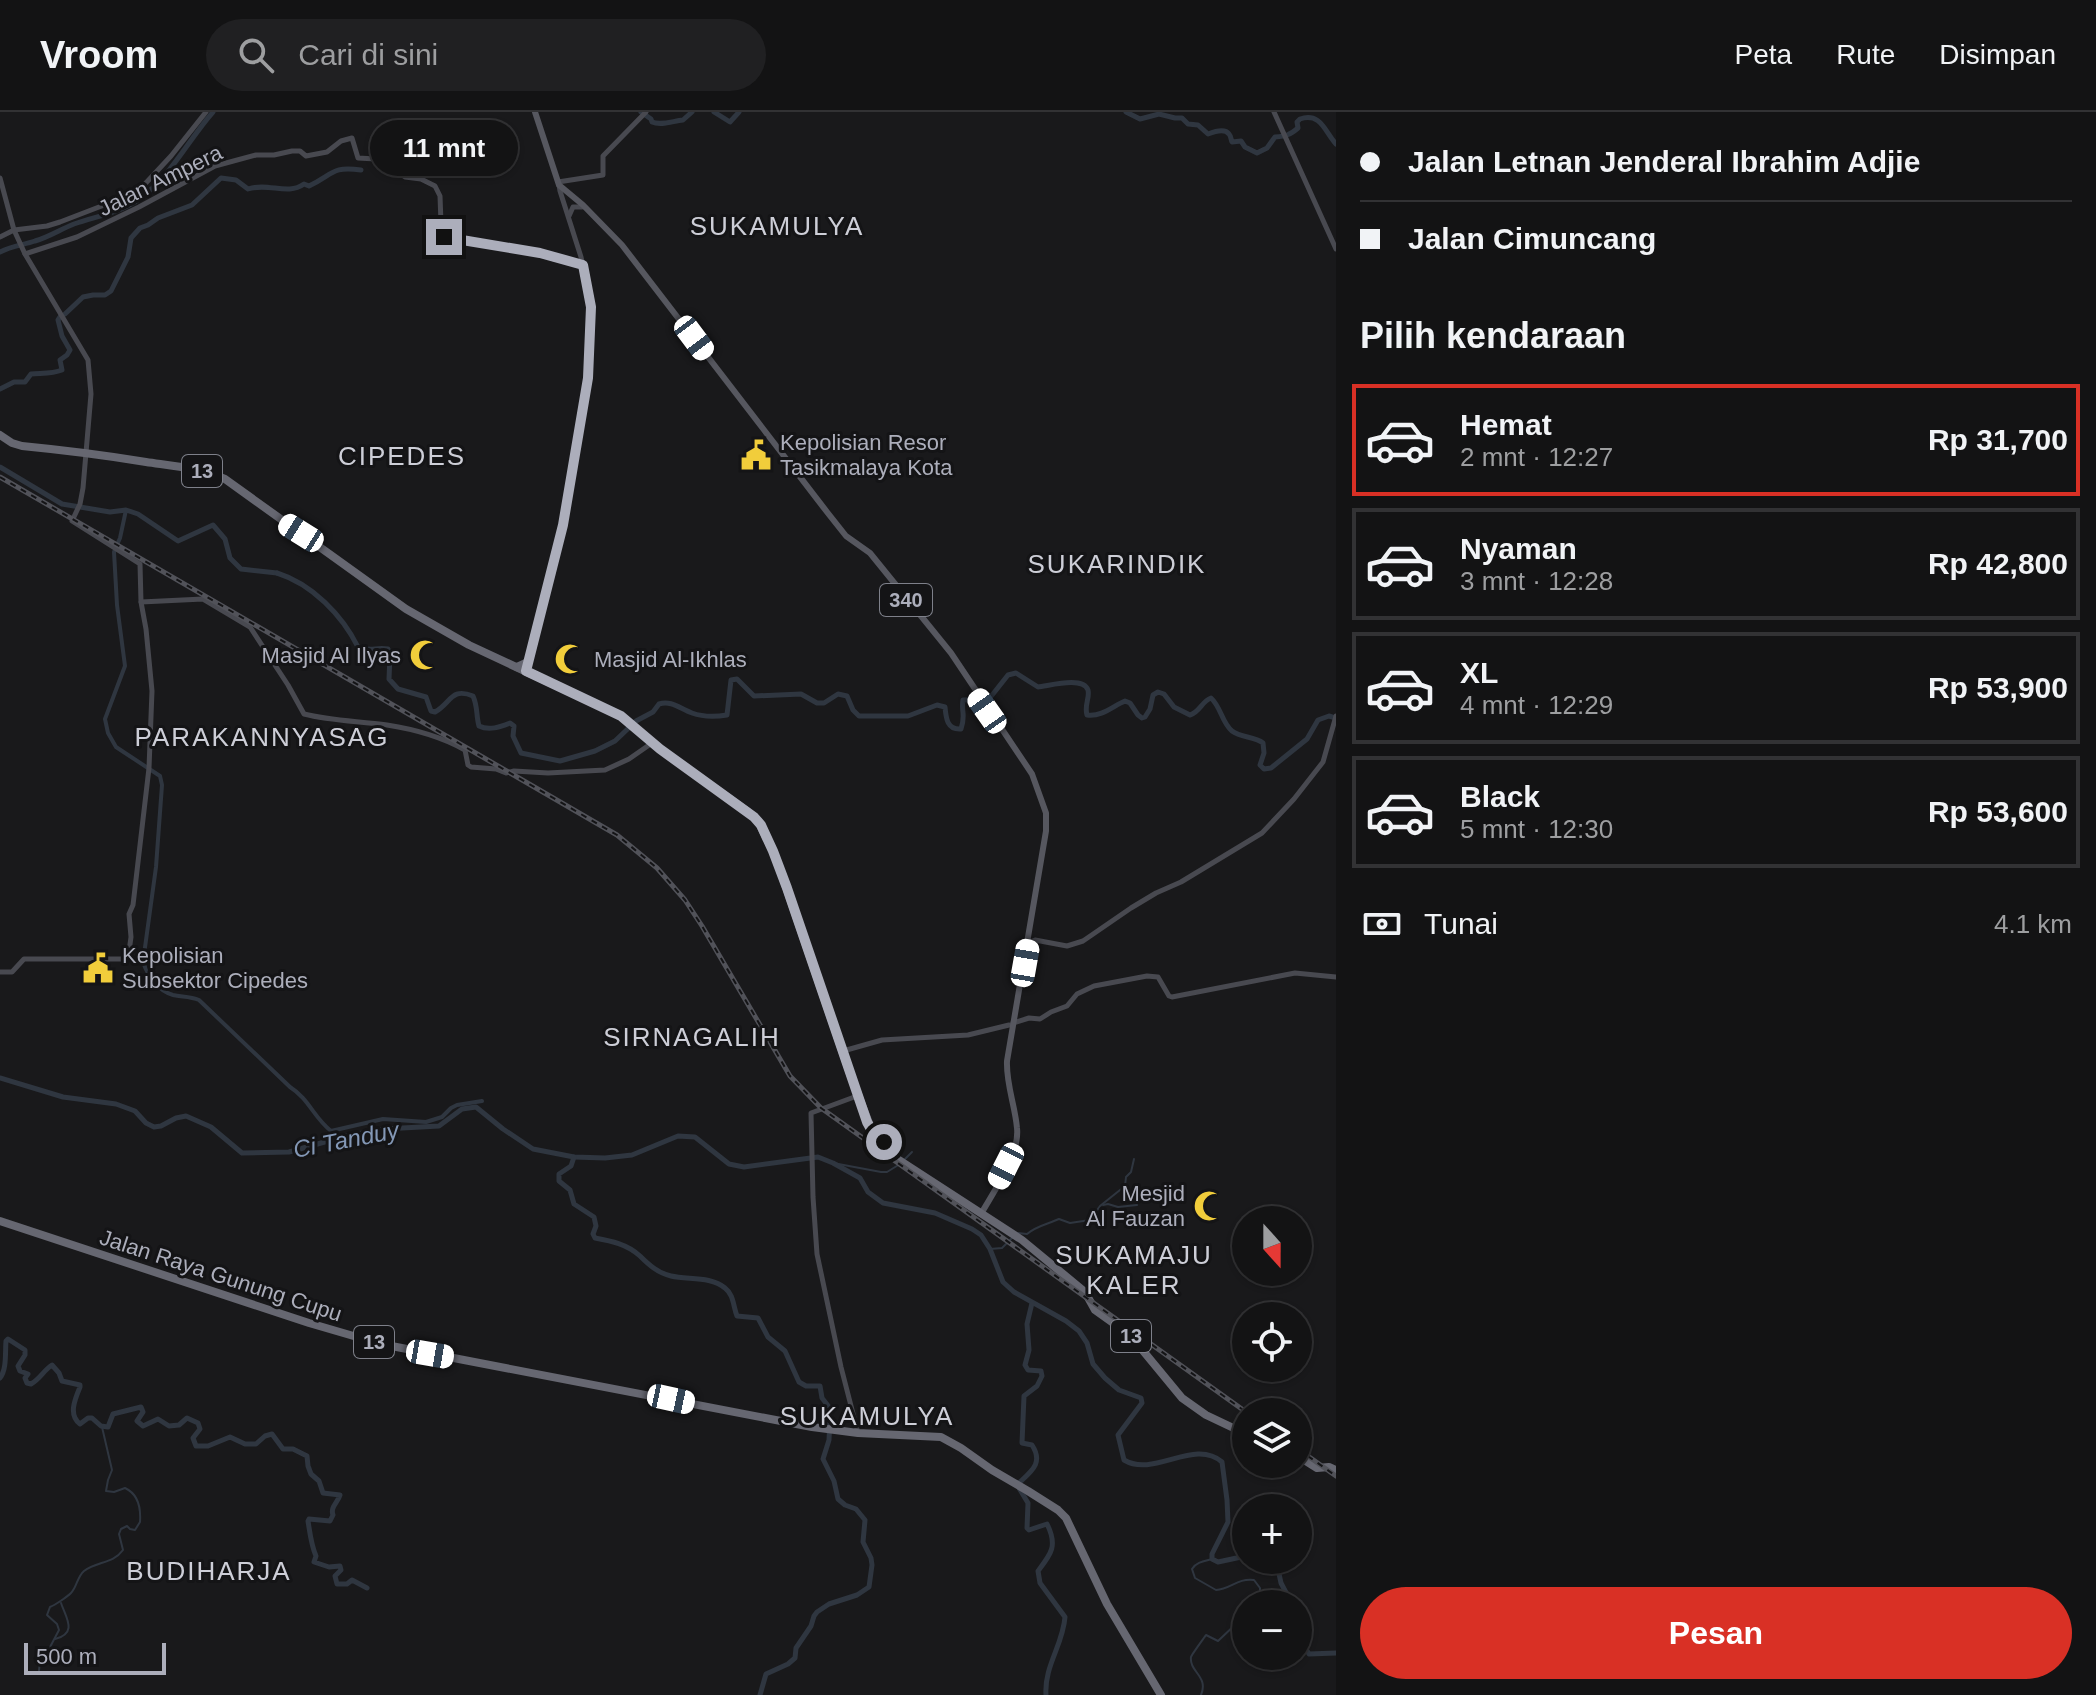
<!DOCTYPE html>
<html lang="id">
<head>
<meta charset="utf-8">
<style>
	body { margin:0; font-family:Arial,sans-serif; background:#202022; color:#f1f3f6; height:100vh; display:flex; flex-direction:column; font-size:30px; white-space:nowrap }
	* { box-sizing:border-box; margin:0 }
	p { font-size:26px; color:#9d9ea0 }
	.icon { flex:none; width:44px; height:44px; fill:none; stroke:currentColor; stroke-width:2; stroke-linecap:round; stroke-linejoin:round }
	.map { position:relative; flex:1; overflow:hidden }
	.sheet { display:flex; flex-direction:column; background:#131314; width:760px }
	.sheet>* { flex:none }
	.hud { display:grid; align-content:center; height:176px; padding:0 24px; background:#131314 }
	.needle { width:52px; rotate:159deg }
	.controls { position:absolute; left:1232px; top:1094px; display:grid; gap:16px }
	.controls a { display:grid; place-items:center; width:80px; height:80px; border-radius:50%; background:#131314; box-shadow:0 2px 6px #0004,0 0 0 2px #323234; font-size:40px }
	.scale { position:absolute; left:24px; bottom:20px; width:142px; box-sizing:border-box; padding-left:8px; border:4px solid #acaebb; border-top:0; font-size:22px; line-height:28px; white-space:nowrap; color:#acaebb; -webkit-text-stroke:6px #141416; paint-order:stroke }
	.end { position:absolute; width:36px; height:36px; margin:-18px; border:10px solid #acaebb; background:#111; box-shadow:0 0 0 4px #111 }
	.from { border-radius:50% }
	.bubble { position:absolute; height:56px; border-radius:28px; background:#131314; box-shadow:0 2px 6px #0004,0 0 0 2px #323234; font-size:26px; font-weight:800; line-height:56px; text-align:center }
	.car { position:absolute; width:24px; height:48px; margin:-24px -12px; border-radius:10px; box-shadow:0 0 6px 2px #0007; background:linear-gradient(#fff 24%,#345 0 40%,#fff 0 76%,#345 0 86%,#fff 0) }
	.hud b { display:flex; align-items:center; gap:28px; height:76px; font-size:30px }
	.hud b+b { border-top:2px solid #323234 }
	.hud i { width:20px; height:20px; background:#f1f3f6 }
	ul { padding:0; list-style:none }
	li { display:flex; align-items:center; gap:24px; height:112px; margin:0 16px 12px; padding:0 8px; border:4px solid #323234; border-radius:0px }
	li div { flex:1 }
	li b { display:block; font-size:30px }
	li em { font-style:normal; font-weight:800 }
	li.on { border-color:#d93025 }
	li>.icon { width:72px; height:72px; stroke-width:1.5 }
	h2 { padding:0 24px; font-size:36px; line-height:96px }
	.pay { display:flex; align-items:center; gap:20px; height:88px; padding:0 24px; font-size:30px }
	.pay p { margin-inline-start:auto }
	.primary-button { display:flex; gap:16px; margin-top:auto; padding:16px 24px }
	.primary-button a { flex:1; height:92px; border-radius:48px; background:#d93025; color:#fff; font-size:32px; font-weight:800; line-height:92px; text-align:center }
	header { display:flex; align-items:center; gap:48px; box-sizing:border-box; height:112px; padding:0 40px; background:#131314; border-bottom:2px solid #323234 }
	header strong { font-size:38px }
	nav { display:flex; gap:44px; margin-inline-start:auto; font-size:28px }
	.search { width:560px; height:72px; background:#202022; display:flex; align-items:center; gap:20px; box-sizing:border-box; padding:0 28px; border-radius:44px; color:#9d9ea0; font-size:30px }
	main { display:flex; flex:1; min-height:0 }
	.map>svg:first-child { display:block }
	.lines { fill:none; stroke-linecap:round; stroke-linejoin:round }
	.stream { stroke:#2f3640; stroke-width:2 }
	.canal { stroke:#2f3640; stroke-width:4 }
	.river { stroke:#2f3640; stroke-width:5 }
	.secondary { stroke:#484950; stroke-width:5 }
	.primary { stroke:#56575f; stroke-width:6 }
	.highway { stroke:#666771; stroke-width:8 }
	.rail-casing { stroke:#515259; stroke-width:5 }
	.rail { stroke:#141416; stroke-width:2; stroke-dasharray:6; stroke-linecap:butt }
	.route { stroke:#acaebb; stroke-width:10 }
	.labels { text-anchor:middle; stroke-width:6; stroke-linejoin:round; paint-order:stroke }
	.shield { fill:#141416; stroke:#7e808a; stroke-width:2 }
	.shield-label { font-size:20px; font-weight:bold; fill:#acaebb }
	.street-label { font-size:22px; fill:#acaebb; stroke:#141416 }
	.poi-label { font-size:22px; fill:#acaebb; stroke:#141416; text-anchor:start }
	.water-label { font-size:24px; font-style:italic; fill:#8397b5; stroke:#141416 }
	.quarter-label { font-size:26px; letter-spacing:2px; fill:#cdced7; stroke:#141416 }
</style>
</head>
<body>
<header>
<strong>Vroom</strong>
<div class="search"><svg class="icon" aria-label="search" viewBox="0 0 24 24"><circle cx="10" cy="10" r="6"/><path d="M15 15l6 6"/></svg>Cari di sini</div>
<nav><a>Peta</a><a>Rute</a><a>Disimpan</a></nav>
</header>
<main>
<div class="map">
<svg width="1336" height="1583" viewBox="0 0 1336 1583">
	<rect width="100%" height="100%" fill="#19191b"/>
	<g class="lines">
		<!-- stream -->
		<g class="stream">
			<path d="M905,1047l7,-7"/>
			<path d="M833,1051l48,9h6l13,-8"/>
			<path d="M1103,1093l5,-1 10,3 19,-2"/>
			<path d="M1018,1121l9,1c9,-8 21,-10 32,-15l11,4 20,-3 10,-14 25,-20 1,-9 5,-5 3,-13"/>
			<path d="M990,1137l12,-1 11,-11"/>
			<path d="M1212,1447c-7,2 -16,3 -20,10l3,9 21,12c15,-1 21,-12 38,-10l6,8v6l-5,10"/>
			<path d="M55,1527c23,-6 11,-21 6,-36"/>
			<path d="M39,1559l1,-12 9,-10 10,-19 -2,-6 -10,-9 3,-8c5,-2 17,-10 21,-14 6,-6 6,-16 13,-22 13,-10 29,-7 39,-21l-4,-16 2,-5 6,-3 3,3 5,1 5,-8c1,-14 -2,-28 -15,-34l-11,4 -8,-1 2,-11 4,-10 -10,-43"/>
			<path d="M1201,1583c8,-19 -12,-23 -10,-38 1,-3 13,-19 15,-22l12,6 20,-19 8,-4"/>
		</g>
		<!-- canal -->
		<path class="canal" d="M126,398l-6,28 -6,14 3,53 8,61 -20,53 3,14 8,14 44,29 2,9 -6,82 -13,95c5,14 15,29 30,33 9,2 17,1 26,5l91,87c19,12 24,31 41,44l52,-12 43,3 16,-5 9,-9 6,-3 25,-4"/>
		<!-- river -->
		<g class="river">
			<path d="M641,0l10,7 1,3c9,4 21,-1 31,-2l9,-8"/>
			<path d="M714,0l16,10 9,-10"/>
			<path d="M1126,0l14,7 19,-5 16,4h7l6,6 10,1 10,9c5,-2 17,-6 21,0 2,2 2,6 3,8l9,-1 4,6 12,6 10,-5 8,-11c11,-1 15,-2 23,-9l-1,-6 3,-3c21,-7 25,13 36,25"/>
			<path d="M0,140c11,-6 23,-7 35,-11 14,-4 26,-12 39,-17 26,-9 52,-12 73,-31 27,-23 43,-55 66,-81"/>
			<path d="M65,202l18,-17 10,-2h12l6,-4 17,-34 3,-19 9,-10 8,-3 10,-7 34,-13 29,-27 15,2 12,9c21,-7 39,7 56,-5l5,2c25,-12 22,-20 52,-16"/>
			<path d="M0,277l14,-7h11l6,-8c11,-1 21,0 31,-4l-2,-10 7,-5 3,-5 -8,-14 -4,-16 2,-3"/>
			<path d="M0,355l62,37 48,8 16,-2 12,4 40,27 35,-16 12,14 5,19 11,11 36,4"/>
			<path d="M277,461c35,11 65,42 81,74 12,5 18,0 30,2l2,6 -1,24 9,10 28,8 5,14 4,1c16,-9 16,-25 38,-16 5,11 3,20 6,30 10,5 21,1 31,-3l4,3 -1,10 8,17 39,8 35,-10 20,-10 21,-20 17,-9 6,-8c13,-4 21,5 33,9 11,4 23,4 35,2l4,-35 6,-1 17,17 47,-2 16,9h7l14,-9 9,2 6,14 6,6h49l29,-11 8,2c1,11 2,23 16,22 5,-14 0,-17 2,-29l26,-1 19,-24 8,-2 22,14c11,-1 45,-11 50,3 2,8 -4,15 -1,25 15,2 26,-9 38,-14l5,2 8,12 4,3 3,-1 5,-8 3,-14 5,-3 6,2 10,13 16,8c10,-3 12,-14 21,-17 10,9 11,25 21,33 9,7 22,5 31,12l1,10 -4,12 4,4 7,-1 36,-29 11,-19 11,-4 7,2"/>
			<path d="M0,966l63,19 53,7 19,7 11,12 8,4 7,-1 15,-8 10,-2 25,11 31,26 47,-1 57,-16 38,-7 55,-3 23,-17 14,-2 27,22 30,20 41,8 31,1 27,-3 46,-19 17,1 34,27 15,3 74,-10 15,6 27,15 8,14 15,11 52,10 37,16 9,6 9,14 13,33 11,10 52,29 13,10 8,12 6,21 12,14 14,12 22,8 1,5 -24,32 6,25c30,18 70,-22 98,2l5,38 1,22 -16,32v5l6,3 28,-6"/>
			<path d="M574,1045l-3,9 -12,8v7l11,9 4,14 20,13 2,9 -3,8 2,4c16,3 32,6 45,18 9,9 18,17 31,20 17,4 40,0 54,12 9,7 8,18 12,28l21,2 10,19 17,14 14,31 7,4h14l2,12 7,9 1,11 -1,22 -6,19 11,22 4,18 7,6 11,4 9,11 -2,22 8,16 1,7 -3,22 -12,8 -28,9 -12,8 -3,4 -3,10 -15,22 -1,10 -7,6 -22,10 -6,21"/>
			<path d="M1032,1191l-5,21 2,26 -4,15 3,5 13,1 1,5 -5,10 -13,10 -2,47 10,2c11,17 1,25 -12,37l-1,6 9,15 -1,25 2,2 18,-6c11,22 4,30 -9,47l2,12 25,34c-2,28 -21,49 -19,78"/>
			<path d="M0,1266c7,-9 5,-26 6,-37l2,-2 17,11v5l-7,11 2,5 8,3 -3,4 2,5 4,1c9,-5 13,-14 21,-19l7,8 3,8 18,4v2c-5,12 -12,28 0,37l8,-6h4l9,8 7,1 5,-13 28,-7 2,5 -6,9 6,5 15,-7 11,7 10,-1 8,-7 11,5 2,6 -7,9 3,8h12l22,-9 15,7h11l9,-8 7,-2 11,15h10l14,7 1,10 3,8 8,7 4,12 17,2c-2,7 -10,12 -7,20l-3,6 -21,-2 -1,2c2,12 3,24 8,35l-2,6 15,5 11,-1 1,4 -6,6 2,8h10l5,-4 15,8"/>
			<path d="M1276,1448l5,23 11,21"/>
			<path d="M1298,1502l7,14 -2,16 6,10 27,-1"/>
		</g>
		<!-- secondary -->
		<g class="secondary">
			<path d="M1274,0l62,137"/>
			<path d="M0,66l14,52 11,24 63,106 3,34 -8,94 -3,16 -8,17 68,43 1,38 5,27 6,62 -3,77 -16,137 -4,9 2,23 -3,22h-104l-12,13h-12"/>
			<path d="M558,70l45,-7v-19l43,-44"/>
			<path d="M569,104l4,-9h9"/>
			<path d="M0,125l14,-7 33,-4 13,-4 52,-20 32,-17 27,-29 35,-44"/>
			<path d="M25,142l52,-17 62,-30 76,-41 41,-11h18l18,-4h8l6,5 21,-4 14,-11 11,-3 6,20 18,1 29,18 16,2 14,7 5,10 1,27 3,15 27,2 69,13 43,12"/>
			<path d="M141,490l62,-3 47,28 38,58 16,29c27,7 56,7 83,11 26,4 55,12 78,25l3,15 3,2 25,2 10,4 8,-2 34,2 57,-3 24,-11 23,-16"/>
			<path d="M526,559l37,-146 25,-147 4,-60 -3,-25 -8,-36 -21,-66 -1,-6"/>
			<path d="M1028,835l2,-5 5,-2 32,6 16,-5 48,-33 25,-15 25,-11 81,-49 32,-34 29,-37 13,-46"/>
			<path d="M1013,911l16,-5 11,1 11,-7 16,-6 10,-12 17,-8 53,-10 11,1 11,19 3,1 123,-24 41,4"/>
			<path d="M843,939l39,-11 86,-5 41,-10"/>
			<path d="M857,984l-46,17 2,84 4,57 24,113 17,66"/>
		</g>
		<!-- primary -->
		<path class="primary" d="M535,0l24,73 24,20 39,40 205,267 19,24 24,17 81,100 81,121 14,39v18l-39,230c-1,23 8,44 10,67 3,26 -23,63 -36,86"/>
		<!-- highway -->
		<g class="highway">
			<path d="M0,323l12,8 10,3c41,4 82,9 124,16 27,4 54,6 79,17l181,130 63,36 152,71 39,33 87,62 11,10 18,37 73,213 23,60 24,27 126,82 63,52 10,18 35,25 52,63 24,17 40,19"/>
			<path d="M517,555l11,-5"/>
			<path d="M0,1109l309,102 72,21 431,83 46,6 83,4 20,11 31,22 36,21 30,19 8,8 41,86 54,91"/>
			<path d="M1298,1344l19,12 12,-1 7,3"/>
		</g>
		<!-- rail casing -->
		<g class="rail-casing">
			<g id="rail">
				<path d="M0,365l617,358 40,33 28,32 17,26 88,150 31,32 425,304"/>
				<path d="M1298,1337l38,27"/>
			</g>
		</g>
		<!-- rail -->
		<use href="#rail" class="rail"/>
	</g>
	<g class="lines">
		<!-- route -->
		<path class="route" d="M444,125l96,16 43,12 8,42 -3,71 -25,147 -37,146 95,45 39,33 94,68 7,8 12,26 14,37 80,234 5,9 12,11"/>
	</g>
	<!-- icons -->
	<defs>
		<g id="civic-bare" transform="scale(2.4)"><path d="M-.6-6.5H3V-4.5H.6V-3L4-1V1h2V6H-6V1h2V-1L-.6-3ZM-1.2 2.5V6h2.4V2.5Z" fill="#f1cd3b" stroke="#141416" stroke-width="2.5" paint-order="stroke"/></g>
		<g id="mosque-bare" transform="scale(2.4)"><path d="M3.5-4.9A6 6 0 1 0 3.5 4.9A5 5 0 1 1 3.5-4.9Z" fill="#f1cd3b" stroke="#141416" stroke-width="2.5" paint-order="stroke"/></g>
	</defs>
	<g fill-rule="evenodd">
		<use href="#civic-bare" x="756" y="343"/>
		<use href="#mosque-bare" x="425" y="543"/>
		<use href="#mosque-bare" x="570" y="547"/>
		<use href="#civic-bare" x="98" y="856"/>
		<use href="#mosque-bare" x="1209" y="1094"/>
	</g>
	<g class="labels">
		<!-- shield labels -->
		<g class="shield">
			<rect x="182" y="343" width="40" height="32" rx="6"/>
			<rect x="880" y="472" width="52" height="32" rx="6"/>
			<rect x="1111" y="1208" width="40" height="32" rx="6"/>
			<rect x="354" y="1214" width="40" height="32" rx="6"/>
		</g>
		<g class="shield-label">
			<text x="202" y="366">13</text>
			<text x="906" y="495">340</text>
			<text x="1131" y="1231">13</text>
			<text x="374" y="1237">13</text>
		</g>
		<!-- street labels -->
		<g class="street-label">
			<text transform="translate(160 68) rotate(-26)" y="8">Jalan Ampera</text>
			<text transform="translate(221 1163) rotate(18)" y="8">Jalan Raya Gunung Cupu</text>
		</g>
		<!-- poi labels -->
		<g class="poi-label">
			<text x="780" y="338">Kepolisian Resor<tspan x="780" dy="25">Tasikmalaya Kota</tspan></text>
			<text x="401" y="551" text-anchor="end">Masjid Al Ilyas</text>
			<text x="594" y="555">Masjid Al-Ikhlas</text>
			<text x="122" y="851">Kepolisian<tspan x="122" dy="25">Subsektor Cipedes</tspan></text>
			<text x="1185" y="1089" text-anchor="end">Mesjid<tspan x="1185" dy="25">Al Fauzan</tspan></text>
		</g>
		<!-- water labels -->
		<g class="water-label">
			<text transform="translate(346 1028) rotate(-11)" y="8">Ci Tanduy</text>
		</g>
		<!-- quarter labels -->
		<g class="quarter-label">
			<text x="777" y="123">SUKAMULYA</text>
			<text x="402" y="353">CIPEDES</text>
			<text x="1117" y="461">SUKARINDIK</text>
			<text x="262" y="634">PARAKANNYASAG</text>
			<text x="692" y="934">SIRNAGALIH</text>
			<text x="1134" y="1152">SUKAMAJU<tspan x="1134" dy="30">KALER</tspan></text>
			<text x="867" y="1313">SUKAMULYA</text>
			<text x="209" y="1468">BUDIHARJA</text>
		</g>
	</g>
</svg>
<div class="controls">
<a><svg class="needle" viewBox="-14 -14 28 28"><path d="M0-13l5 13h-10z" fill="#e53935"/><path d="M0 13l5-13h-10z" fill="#9d9ea0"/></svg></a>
<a><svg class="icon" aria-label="locate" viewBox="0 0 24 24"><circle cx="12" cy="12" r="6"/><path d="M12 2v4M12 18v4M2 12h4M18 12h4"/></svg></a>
<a><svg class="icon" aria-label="layers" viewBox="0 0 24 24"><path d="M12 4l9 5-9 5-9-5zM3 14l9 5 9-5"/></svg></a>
<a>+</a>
<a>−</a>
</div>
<div class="scale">500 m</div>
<i class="end from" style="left:884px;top:1030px"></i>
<i class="end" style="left:444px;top:125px"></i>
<div class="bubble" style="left:370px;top:8px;width:148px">11 mnt</div>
<i class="car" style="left:694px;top:226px;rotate:143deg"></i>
<i class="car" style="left:301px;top:421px;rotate:302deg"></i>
<i class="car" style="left:987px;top:599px;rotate:325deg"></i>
<i class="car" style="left:1025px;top:851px;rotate:10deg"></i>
<i class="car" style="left:1006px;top:1054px;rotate:207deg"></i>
<i class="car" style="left:430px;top:1242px;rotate:100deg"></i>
<i class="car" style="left:671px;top:1287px;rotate:102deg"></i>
</div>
<section class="sheet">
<div class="hud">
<b><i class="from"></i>Jalan Letnan Jenderal Ibrahim Adjie</b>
<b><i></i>Jalan Cimuncang</b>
</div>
<h2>Pilih kendaraan</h2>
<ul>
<li class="on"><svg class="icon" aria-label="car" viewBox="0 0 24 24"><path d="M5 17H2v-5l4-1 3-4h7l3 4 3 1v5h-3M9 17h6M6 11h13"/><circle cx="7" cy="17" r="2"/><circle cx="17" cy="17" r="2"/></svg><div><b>Hemat</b><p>2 mnt · 12:27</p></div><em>Rp 31,700</em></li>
<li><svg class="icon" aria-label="car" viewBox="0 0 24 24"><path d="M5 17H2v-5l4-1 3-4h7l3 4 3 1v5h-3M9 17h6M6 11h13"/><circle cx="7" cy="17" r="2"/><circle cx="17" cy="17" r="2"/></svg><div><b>Nyaman</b><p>3 mnt · 12:28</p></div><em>Rp 42,800</em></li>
<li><svg class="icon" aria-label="car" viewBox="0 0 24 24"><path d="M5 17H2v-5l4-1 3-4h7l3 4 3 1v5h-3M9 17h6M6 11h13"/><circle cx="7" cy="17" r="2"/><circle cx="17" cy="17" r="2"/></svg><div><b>XL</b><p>4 mnt · 12:29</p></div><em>Rp 53,900</em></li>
<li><svg class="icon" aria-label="car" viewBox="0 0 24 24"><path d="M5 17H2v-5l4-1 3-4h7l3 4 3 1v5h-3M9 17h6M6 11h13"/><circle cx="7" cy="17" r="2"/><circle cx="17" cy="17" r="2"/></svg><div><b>Black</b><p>5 mnt · 12:30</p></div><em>Rp 53,600</em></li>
</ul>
<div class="pay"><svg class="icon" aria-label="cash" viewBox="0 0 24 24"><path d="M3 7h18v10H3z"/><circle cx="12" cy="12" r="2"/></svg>Tunai<p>4.1 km</p></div>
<div class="primary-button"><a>Pesan</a></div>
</section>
</main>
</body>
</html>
